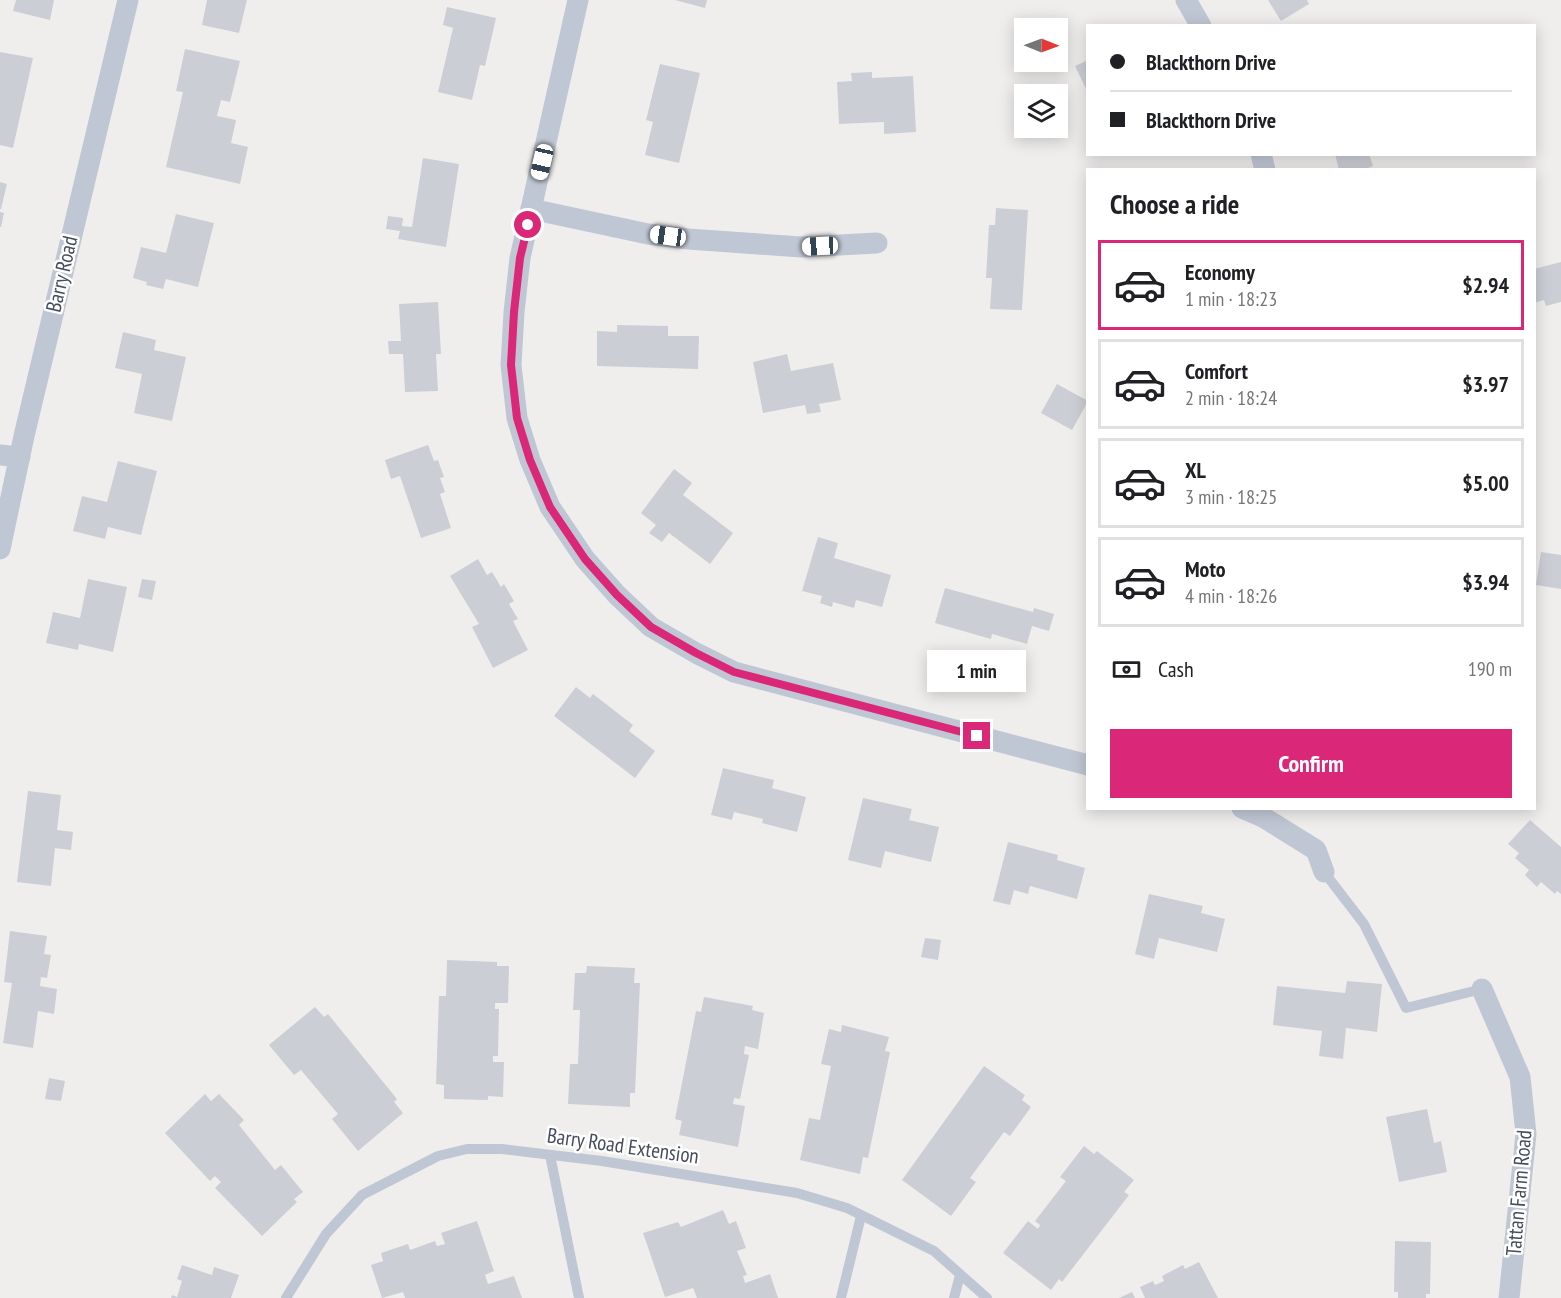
<!DOCTYPE html>
<html lang="en">
<head>
<meta charset="utf-8">
<style>
	body { margin:0; font-family:"PT Sans Narrow",sans-serif; background:#f6f6f6; color:#202124; height:100vh; display:flex; flex-direction:column; font-size:22px; white-space:nowrap }
	* { box-sizing:border-box; margin:0 }
	p { font-size:20px; color:#757577 }
	.icon { flex:none; width:33px; height:33px; fill:none; stroke:currentColor; stroke-width:2; stroke-linecap:round; stroke-linejoin:round }
	.map { position:relative; flex:1; overflow:hidden }
	.side { position:absolute; left:1086px; top:168px; width:450px; height:642px; display:flex; flex-direction:column; background:#fff; border-radius:0px; box-shadow:0 3px 15px #0003 }
	.side>* { flex:none }
	.guide { position:absolute; left:1086px; top:24px; width:450px; height:132px; border-radius:0px; box-shadow:0 3px 15px #0003; display:grid; align-content:center; height:132px; padding:0 24px; background:#fff }
	.needle { width:39px; rotate:91deg }
	.fabs { position:absolute; left:1014px; top:18px; display:grid; gap:12px }
	.fabs a { display:grid; place-items:center; width:54px; height:54px; border-radius:0px; background:#fff; box-shadow:0 3px 15px #0003; font-size:30px }
	.end { position:absolute; width:27px; height:27px; margin:-14px; border:8px solid #db2777; background:#fff; box-shadow:0 0 0 3px #fff }
	.from { border-radius:50% }
	.bubble { position:absolute; height:42px; border-radius:0px; background:#fff; box-shadow:0 3px 15px #0003; font-size:20px; font-weight:800; line-height:42px; text-align:center }
	.car { position:absolute; width:18px; height:36px; margin:-18px -9px; border-radius:8px; box-shadow:0 0 4px 2px #0007; background:linear-gradient(#fff 24%,#345 0 40%,#fff 0 76%,#345 0 86%,#fff 0) }
	.guide b { display:flex; align-items:center; gap:21px; height:57px; font-size:22px }
	.guide b+b { border-top:2px solid #e0e0e0 }
	.guide i { width:15px; height:15px; background:#202124 }
	ul { padding:0; list-style:none }
	li { display:flex; align-items:center; gap:18px; height:90px; margin:0 12px 9px; padding:0 12px; border:3px solid #e0e0e0; border-radius:0px }
	li div { flex:1 }
	li b { display:block; font-size:22px }
	li em { font-style:normal; font-weight:800 }
	li.active { border-color:#db2777 }
	li>.icon { width:54px; height:54px; stroke-width:1.5 }
	h2 { padding:0 24px; font-size:27px; line-height:72px }
	.pay { display:flex; align-items:center; gap:15px; height:66px; padding:0 24px; font-size:22px }
	.pay p { margin-inline-start:auto }
	.primary-button { display:flex; gap:12px; margin-top:auto; padding:12px 24px }
	.primary-button a { flex:1; height:69px; border-radius:0px; background:#db2777; color:#fff; font-size:24px; font-weight:800; line-height:69px; text-align:center }
	.map>svg:first-child { display:block }
	.building { fill:#ccced6 }
	.lines { fill:none; stroke-linecap:round; stroke-linejoin:round }
	.lane { stroke:#c0c7d4; stroke-width:10 }
	.street { stroke:#c0c7d4; stroke-width:21 }
	.route { stroke:#db2777; stroke-width:8 }
	.labels { text-anchor:middle; stroke-width:5; stroke-linejoin:round; paint-order:stroke }
	.street-label { font-size:21px; fill:#454d5c; stroke:#fff }
</style>
</head>
<body>
<div class="map">
<svg width="1561" height="1298" viewBox="0 0 1561 1298">
	<rect width="100%" height="100%" fill="#f0eeed"/>
	<!-- building -->
	<g class="building">
		<path d="M16,0h38l-4,20 -37,-9z"/>
		<path d="M207,0h40l-8,33 -37,-8z"/>
		<path d="M675,0h32l-2,8z"/>
		<path d="M1268,0h39l2,4 -28,17z"/>
		<path d="M447,7l49,11 -11,48 -5,-1 -8,35 -34,-8 15,-64 -10,-3z"/>
		<path d="M185,49l55,12 -10,41 -9,-2 -4,16 19,4 -5,23 17,4 -8,37 -74,-17 17,-75 -7,-1z"/>
		<path d="M0,52l33,6 -20,90 -13,-3z"/>
		<path d="M1088,60v33l-13,-27z"/>
		<path d="M660,64l40,9 -21,90 -34,-8 8,-33 -7,-2z"/>
		<path d="M872,72v6l41,-2 3,56 -32,2v-12l-45,2 -2,-42 15,-1 -1,-8z"/>
		<path d="M1335,154h34l4,12 -10,4h-24z"/>
		<path d="M423,158l36,6 -13,83 -48,-8 2,-8 -14,-2 2,-13 15,2 -1,8 10,1z"/>
		<path d="M0,182l7,2 -6,25h-1z"/>
		<path d="M996,208l32,2 -6,100 -32,-1 2,-31h-6l3,-53h6z"/>
		<path d="M0,212l4,1 -3,14h-1z"/>
		<path d="M176,214l38,9 -16,64 -32,-8 -3,10 -17,-4 1,-3 -14,-4 8,-31 25,6z"/>
		<path d="M1561,262v40l-15,4 -2,-6 -10,3v-34z"/>
		<path d="M438,302l3,52h-5l2,37 -33,1 -2,-38h-14l-1,-13h13l-2,-37z"/>
		<path d="M617,325l51,1v10h31l-1,33 -101,-3v-35l20,1z"/>
		<path d="M123,332l33,8 -2,10 32,7 -14,64 -38,-8 8,-39 -27,-6z"/>
		<path d="M787,354l4,17 42,-8 8,37 -22,4 2,8 -14,2 -2,-9 -42,8 -10,-51z"/>
		<path d="M1057,384l31,17 -16,29 -31,-17z"/>
		<path d="M428,445l6,16 4,-1 6,17 -4,1 5,14 -5,2 11,34 -30,10 -21,-62 -9,3 -6,-19z"/>
		<path d="M118,461l39,10 -16,64 -33,-8 -3,12 -32,-8 9,-35 25,6z"/>
		<path d="M674,469l18,14 -9,12 50,38 -23,31 -41,-31 -7,9 -13,-9 7,-8 -15,-12z"/>
		<path d="M818,537l20,6 -4,15 57,17 -9,32 -26,-7 -2,8 -21,-6 -1,5 -12,-4 2,-7 -20,-5z"/>
		<path d="M1541,552l20,3v34l-25,-4z"/>
		<path d="M478,559l9,16 5,-3 9,15 3,-3 10,17 -5,3 9,15 -5,2 15,29 -35,18 -21,-41 7,-3 -29,-48z"/>
		<path d="M88,579l39,8 -14,65 -34,-8 -1,6 -32,-7 7,-31 27,6z"/>
		<path d="M142,579l14,2 -4,19 -14,-3z"/>
		<path d="M945,588l88,24 1,-4 20,6 -5,17 -17,-5 -5,18 -35,-10 -1,5 -56,-16z"/>
		<path d="M576,687l14,11 3,-4 40,31 -4,6 26,20 -20,27 -81,-62z"/>
		<path d="M723,768l51,12 -2,8 34,9 -9,35 -35,-9 1,-4 -29,-7 -2,8 -21,-5z"/>
		<path d="M28,791l33,4 -4,35 16,2 -2,18 -16,-2 -4,38 -34,-4z"/>
		<path d="M863,798l49,11 -3,11 30,7 -8,35 -46,-11 -4,17 -33,-8z"/>
		<path d="M1530,820l31,27v47l-4,-3 -2,3 -14,-12 -4,5 -12,-12 4,-5 -14,-12 4,-5 -11,-9z"/>
		<path d="M1008,842l50,13 -1,5 28,8 -8,31 -47,-13 -2,8 -14,-4 -4,15 -17,-4z"/>
		<path d="M1149,894l54,12 -2,7 24,6 -8,33 -58,-14 -5,21 -19,-5z"/>
		<path d="M10,931l37,5 -3,18 7,1 -4,23 -6,-1 -1,9 17,3 -3,25 -16,-3 -5,37 -30,-5 9,-60 -8,-1z"/>
		<path d="M925,938l16,2 -3,20 -17,-3z"/>
		<path d="M447,960l50,2v4h12l-1,37h-13v6h4l-1,47h-5v6h11l-1,35 -15,-1v4l-44,-1v-14l-8,-1 3,-88h7z"/>
		<path d="M587,966l48,2 -1,15h6l-5,110h-5v14l-62,-3 2,-40h8l2,-54h-7l2,-37h11z"/>
		<path d="M1347,981l35,3 -5,48 -31,-4 -3,31 -24,-3 3,-25 -49,-6 4,-39 68,7z"/>
		<path d="M704,997l49,9 -1,4 12,3 -6,36 -13,-3 -1,8 5,1 -9,44 -6,-1 -1,6 12,2 -7,41 -59,-12 3,-14 -7,-2 21,-108 5,1z"/>
		<path d="M315,1007l9,10 4,-3 69,85 -3,3 9,11 -45,38 -26,-32 6,-5 -37,-44 -7,5 -25,-30z"/>
		<path d="M842,1025l47,12 -4,14 5,1 -22,106 -5,-1 -3,17 -60,-14 9,-42 11,2 11,-54 -10,-2 8,-35 12,3z"/>
		<path d="M984,1066l41,29 -3,5 9,7 -21,29 -6,-4 -34,46 6,4 -25,34 -49,-36z"/>
		<path d="M49,1078l16,3 -4,20 -16,-2z"/>
		<path d="M205,1094l6,7 8,-7 25,26 -5,5 36,45 6,-5 22,27 -9,7 3,3 -35,34 -47,-48 6,-6 -6,-6 -5,5 -45,-48z"/>
		<path d="M1427,1109l7,34 7,-2 6,31 -48,10 -13,-65z"/>
		<path d="M1084,1146l10,8 3,-3 37,29 -10,12 5,3 -67,87 -3,-3 -8,11 -48,-37 25,-32 10,8 2,-4 -5,-4 31,-40 -6,-4z"/>
		<path d="M723,1210l6,14 7,-3 10,27 -9,3 10,24 -4,1 2,7 25,-9 8,24h-81l-4,-10 -28,9 -22,-64 35,-11 3,5z"/>
		<path d="M477,1221l17,50 -9,4 3,9 26,-8 8,22h-117l-2,-6 -21,6 -11,-33 12,-4 -2,-8 27,-9 2,6 25,-9 2,5 8,-2 -4,-11z"/>
		<path d="M1395,1241l36,1 -1,52h-4v4h-28v-6h-4z"/>
		<path d="M1199,1262l19,36h-73l-5,-11 13,-6 2,4 9,-4 -2,-5 21,-11 2,4z"/>
		<path d="M182,1265l30,10 2,-8 25,8 -8,23h-60l1,-3 5,2 5,-16 -5,-2z"/>
		<path d="M1132,1292l3,6h-16z"/>
	</g>
	<g class="lines">
		<!-- lane -->
		<g class="lane">
			<path d="M1324,872l40,52 42,84 76,-19"/>
			<path d="M550,1155l29,143"/>
			<path d="M286,1298l40,-64 36,-39 76,-39 29,-7h35l100,12 195,32 50,15 87,43 53,47"/>
			<path d="M841,1298l20,-82"/>
			<path d="M954,1298l6,-23"/>
		</g>
		<!-- street -->
		<g class="street">
			<path d="M578,0l-58,258 -6,54 -3,53 6,53 13,42 20,47 35,52 32,36 34,32 45,26 38,19 354,93"/>
			<path d="M1186,0l15,26"/>
			<path d="M1261,154l4,16"/>
			<path d="M531,209l117,25 40,5 113,8 76,-4"/>
			<path d="M0,455l20,2"/>
			<path d="M0,549l24,-113 104,-436"/>
			<path d="M1242,808l21,9 53,33 8,22"/>
			<path d="M1482,989l38,88 6,57 -17,164"/>
		</g>
	</g>
	<g class="lines">
		<!-- route -->
		<path class="route" d="M528,225l-8,33 -6,54 -3,53 6,53 13,42 20,47 35,52 32,36 34,32 45,26 38,19 243,64"/>
	</g>
	<g class="labels">
		<!-- street labels -->
		<g class="street-label">
			<text transform="translate(62 274) rotate(-77)" y="7">Barry Road</text>
			<text transform="translate(623 1146) rotate(8)" y="7">Barry Road Extension</text>
			<text transform="translate(1519 1193) rotate(-85)" y="7">Tattan Farm Road</text>
		</g>
	</g>
</svg>
<div class="fabs">
<a><svg class="needle" viewBox="-14 -14 28 28"><path d="M0-13l5 13h-10z" fill="#e53935"/><path d="M0 13l5-13h-10z" fill="#757577"/></svg></a>
<a><svg class="icon" aria-label="layers" viewBox="0 0 24 24"><path d="M12 4l9 5-9 5-9-5zM3 14l9 5 9-5"/></svg></a>
</div>
<i class="end from" style="left:528px;top:225px"></i>
<i class="end" style="left:977px;top:736px"></i>
<div class="bubble" style="left:927px;top:650px;width:99px">1 min</div>
<i class="car" style="left:542px;top:162px;rotate:193deg"></i>
<i class="car" style="left:668px;top:236px;rotate:278deg"></i>
<i class="car" style="left:820px;top:246px;rotate:267deg"></i>
<div class="guide">
<b><i class="from"></i>Blackthorn Drive</b>
<b><i></i>Blackthorn Drive</b>
</div>
<section class="side">
<h2>Choose a ride</h2>
<ul>
<li class="active"><svg class="icon" aria-label="car" viewBox="0 0 24 24"><path d="M5 17H2v-5l4-1 3-4h7l3 4 3 1v5h-3M9 17h6M6 11h13"/><circle cx="7" cy="17" r="2"/><circle cx="17" cy="17" r="2"/></svg><div><b>Economy</b><p>1 min · 18:23</p></div><em>$2.94</em></li>
<li><svg class="icon" aria-label="car" viewBox="0 0 24 24"><path d="M5 17H2v-5l4-1 3-4h7l3 4 3 1v5h-3M9 17h6M6 11h13"/><circle cx="7" cy="17" r="2"/><circle cx="17" cy="17" r="2"/></svg><div><b>Comfort</b><p>2 min · 18:24</p></div><em>$3.97</em></li>
<li><svg class="icon" aria-label="car" viewBox="0 0 24 24"><path d="M5 17H2v-5l4-1 3-4h7l3 4 3 1v5h-3M9 17h6M6 11h13"/><circle cx="7" cy="17" r="2"/><circle cx="17" cy="17" r="2"/></svg><div><b>XL</b><p>3 min · 18:25</p></div><em>$5.00</em></li>
<li><svg class="icon" aria-label="car" viewBox="0 0 24 24"><path d="M5 17H2v-5l4-1 3-4h7l3 4 3 1v5h-3M9 17h6M6 11h13"/><circle cx="7" cy="17" r="2"/><circle cx="17" cy="17" r="2"/></svg><div><b>Moto</b><p>4 min · 18:26</p></div><em>$3.94</em></li>
</ul>
<div class="pay"><svg class="icon" aria-label="cash" viewBox="0 0 24 24"><path d="M3 7h18v10H3z"/><circle cx="12" cy="12" r="2"/></svg>Cash<p>190 m</p></div>
<div class="primary-button"><a>Confirm</a></div>
</section>
</div>
</body>
</html>
